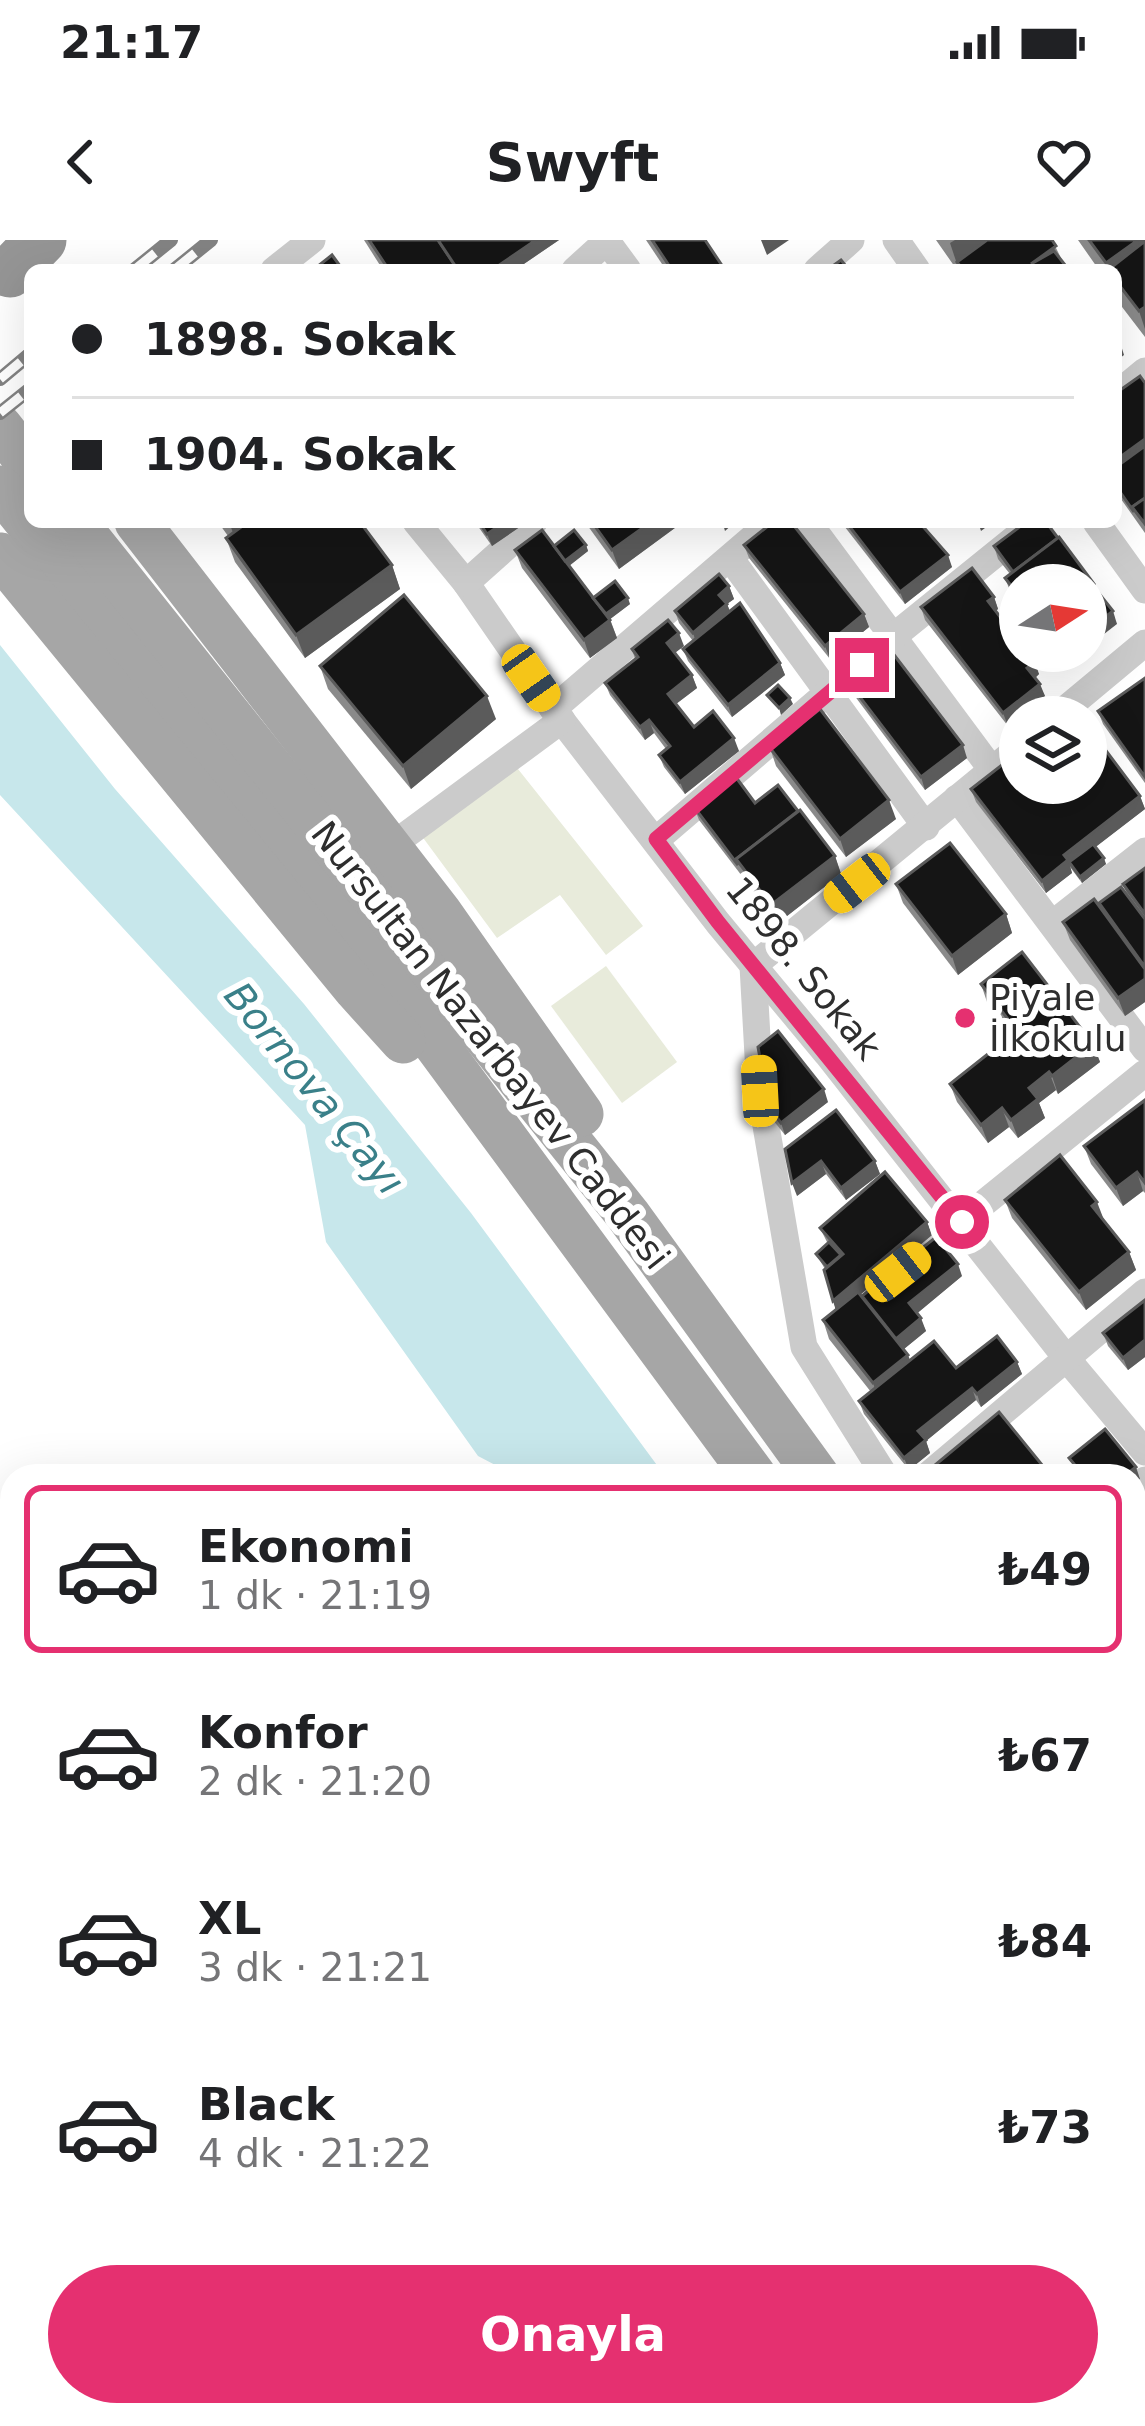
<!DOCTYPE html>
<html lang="tr">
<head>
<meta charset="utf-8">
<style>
	body { margin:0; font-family:"DejaVu Sans",sans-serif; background:#f2f2f2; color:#202124; height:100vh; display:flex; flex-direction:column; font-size:45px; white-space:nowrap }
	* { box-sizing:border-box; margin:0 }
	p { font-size:39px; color:#757577 }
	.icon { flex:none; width:66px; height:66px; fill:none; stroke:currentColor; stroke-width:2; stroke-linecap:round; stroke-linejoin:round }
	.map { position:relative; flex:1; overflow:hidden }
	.sheet { position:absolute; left:0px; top:1224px; width:1146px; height:963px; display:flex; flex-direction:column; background:#fff; border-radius:36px 36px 0 0; box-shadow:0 12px 48px #0002 }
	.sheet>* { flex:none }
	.guide { position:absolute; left:24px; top:24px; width:1098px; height:264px; border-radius:18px; box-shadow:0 12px 48px #0002; display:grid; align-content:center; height:264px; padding:0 48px; background:#fff }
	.needle { width:78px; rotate:78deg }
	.tools { position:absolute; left:999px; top:324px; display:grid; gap:24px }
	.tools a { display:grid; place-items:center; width:108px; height:108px; border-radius:50%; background:#fff; box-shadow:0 12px 48px #0002; font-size:60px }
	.end { position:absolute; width:54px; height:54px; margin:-27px; border:15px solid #e53070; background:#fff; box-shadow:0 0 0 6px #fff }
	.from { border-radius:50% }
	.car { position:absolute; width:36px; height:72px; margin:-36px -18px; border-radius:15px; box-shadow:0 0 9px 3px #0007; background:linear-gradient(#f5c518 24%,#345 0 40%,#f5c518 0 76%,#345 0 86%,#f5c518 0) }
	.guide b { display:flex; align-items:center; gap:42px; height:114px; font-size:45px }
	.guide b+b { border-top:3px solid #e0e0e0 }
	.guide i { width:30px; height:30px; background:#202124 }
	ul { padding:21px 0 0; list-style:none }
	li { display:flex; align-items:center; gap:36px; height:168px; margin:0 24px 18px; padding:0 24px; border:6px solid transparent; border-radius:18px }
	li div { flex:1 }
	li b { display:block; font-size:45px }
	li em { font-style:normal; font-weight:600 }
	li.selected { border-color:#e53070 }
	li>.icon { width:108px; height:108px; stroke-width:1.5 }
	.button { display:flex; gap:24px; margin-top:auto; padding:24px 48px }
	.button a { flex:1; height:138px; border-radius:72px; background:#e53070; color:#fff; font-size:48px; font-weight:600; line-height:138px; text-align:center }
	.status { display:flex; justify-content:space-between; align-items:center; height:84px; padding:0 60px; background:#fff; direction:ltr }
	.status svg { height:33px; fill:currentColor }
	header { display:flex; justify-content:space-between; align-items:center; height:156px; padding:0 48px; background:#fff; font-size:54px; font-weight:600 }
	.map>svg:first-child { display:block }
	.green { fill:#e8ebdb }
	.water { fill:#c7e7eb }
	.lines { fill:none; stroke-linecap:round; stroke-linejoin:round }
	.street { stroke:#cbcbcb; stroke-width:27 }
	.secondary { stroke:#b8b8b8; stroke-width:39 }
	.primary { stroke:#a6a6a6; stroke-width:45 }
	.highway { stroke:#959595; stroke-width:51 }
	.rail-casing { stroke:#838383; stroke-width:14 }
	.rail { stroke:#fff; stroke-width:9; stroke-dasharray:27; stroke-linecap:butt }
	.wall { fill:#8a8a8a }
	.shaded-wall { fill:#5b5b5b }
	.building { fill:#151515; stroke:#5b5b5b; stroke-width:3 }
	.route { stroke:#e53070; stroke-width:15 }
	.poi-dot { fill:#e53070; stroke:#fff; stroke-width:4.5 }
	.labels { text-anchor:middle; stroke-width:12; stroke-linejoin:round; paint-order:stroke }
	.street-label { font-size:36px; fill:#2e2e2e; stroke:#fff }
	.poi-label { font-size:36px; fill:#2e2e2e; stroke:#fff; text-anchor:start }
	.water-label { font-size:39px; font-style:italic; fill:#3a8089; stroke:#fff }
</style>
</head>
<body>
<div class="status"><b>21:17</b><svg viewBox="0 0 49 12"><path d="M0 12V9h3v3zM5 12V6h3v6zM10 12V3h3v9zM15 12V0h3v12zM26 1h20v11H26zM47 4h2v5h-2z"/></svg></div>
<header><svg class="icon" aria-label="back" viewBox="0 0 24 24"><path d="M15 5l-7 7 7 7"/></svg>Swyft<svg class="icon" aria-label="heart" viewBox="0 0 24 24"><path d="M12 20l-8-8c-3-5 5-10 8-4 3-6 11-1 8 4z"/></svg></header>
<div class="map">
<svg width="1145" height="2186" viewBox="0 0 1145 2186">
	<rect width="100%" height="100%" fill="#fff"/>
	<!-- green -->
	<g class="green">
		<path d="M514,524l129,162 -37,29 -46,-60 -63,43 -76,-103z"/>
		<path d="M606,726l71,96 -55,41 -71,-97z"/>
		<path d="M1134,1649c11,25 11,57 0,82z"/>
		<path d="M1145,1841v312h-11v-311z"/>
	</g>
	<!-- water -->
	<path class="water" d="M0,405l115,144 189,215 167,209 194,263h-149l-38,-20 -152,-214 -21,-117 -305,-330z"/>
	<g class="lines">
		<!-- street -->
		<g class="street">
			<path d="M606,0l22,30"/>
			<path d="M896,0l21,30"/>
			<path d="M274,30l38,-30"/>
			<path d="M575,30l33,-30"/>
			<path d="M817,30l34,-30"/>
			<path d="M1116,155l29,-24"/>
			<path d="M416,282l50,61 87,126 165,214 109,131 240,305 78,93"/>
			<path d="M808,282l184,248"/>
			<path d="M1096,282l49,68"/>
			<path d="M730,318l196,269"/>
			<path d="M466,343l68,-61"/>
			<path d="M553,469l218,-187"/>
			<path d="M1056,477l89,-74"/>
			<path d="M957,558l188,251"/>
			<path d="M656,600l238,-204 141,-114"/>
			<path d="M387,609l175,-129"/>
			<path d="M1052,684l93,-73"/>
			<path d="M910,1023l235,-190"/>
			<path d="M885,1236l-81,-129 -44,-256 -7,-125 267,-219"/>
			<path d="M927,1236l218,-184"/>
			<path d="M1134,1248l11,-8"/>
			<path d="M1134,1383l11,-13"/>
			<path d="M0,1619l12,15"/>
			<path d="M91,2175l15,11"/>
			<path d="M678,2175l12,11"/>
			<path d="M225,2186l8,-11"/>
			<path d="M387,2186l7,-11"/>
		</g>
		<!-- secondary -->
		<g class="secondary">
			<path d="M1134,1523l11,-19"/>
			<path d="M1134,1805l11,4"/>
			<path d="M1060,2186c27,-12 56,-4 85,-13"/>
		</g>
		<!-- primary -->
		<g class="primary">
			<path d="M0,187l30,38"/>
			<path d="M0,248l314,391 440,597"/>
			<path d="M75,282l553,693 189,261"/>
			<path d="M137,282l302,390 142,202"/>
			<path d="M0,315l356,434 47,52"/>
			<path d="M1134,1428l11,-4"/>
			<path d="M1134,1612l11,12"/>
			<path d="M1134,1770l11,-12"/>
			<path d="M736,2186l9,-11"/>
			<path d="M784,2186l8,-11"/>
		</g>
		<!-- highway -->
		<path class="highway" d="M10,32l31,-32"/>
		<!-- rail casing -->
		<g class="rail-casing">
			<g id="rail">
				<path d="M134,30l37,-30"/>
				<path d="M174,30l37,-30"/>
				<path d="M0,139l30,-25"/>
				<path d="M0,173l30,-24"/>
			</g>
		</g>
		<!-- rail -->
		<use href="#rail" class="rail"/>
	</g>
	<!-- wall -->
	<g class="wall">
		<path d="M364,0h195l-44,30h-132z"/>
		<path d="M646,0h59l20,30h-59z"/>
		<path d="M936,0h116l10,20 7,10h-112z"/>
		<path d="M1078,0h67v97l-26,-34 -3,-9v-24h-17z"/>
		<path d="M1145,143v150l-29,-41v-99z"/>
		<path d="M218,282h142l32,43 8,24 -95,69 -70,-96 -9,-24 2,-2z"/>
		<path d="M475,282h52l-35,24z"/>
		<path d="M585,282h98l-64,47z"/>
		<path d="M841,282h78l33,45 -47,37z"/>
		<path d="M586,305l2,6 -19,15 24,32 37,6 -20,15 7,19 -27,20 -68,-90 -7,-18 39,-4z"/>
		<path d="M744,305l120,69 5,13 -39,32 -81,-101z"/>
		<path d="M994,306l102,45 21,33 -97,-39v22l-8,-11 -7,-18 5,-4 -12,-15z"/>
		<path d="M729,346l5,13 -7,5 3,7 50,52 5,12 -53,42 -44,-56 -5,-12 10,-8 -14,-18 -4,-12z"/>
		<path d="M994,357l4,12 -3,2 44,63 -4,4 10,18 -37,30 -83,-106 -4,-13z"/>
		<path d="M684,406l-10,7 18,22 5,13 -21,16 18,23 45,24 -54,43 -21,-27 -5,-12 7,-6 -12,-16 -9,7 -35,-45 -5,-12 30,-24 -3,-10z"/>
		<path d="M320,426l176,53 -85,70 -83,-100z"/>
		<path d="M843,435l124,83 -42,32 -77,-103z"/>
		<path d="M1145,438v105l-42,-59 -5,-13z"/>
		<path d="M770,508l126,71 -50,38 -70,-91z"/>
		<path d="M971,549l169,7 5,13 -50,38 11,17 -24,19 -12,-16 2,6 -26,20 -70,-91z"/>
		<path d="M755,563l43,8 37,45 6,18 -63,49 -79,-103 -5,-13z"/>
		<path d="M1145,628v134l-20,14 -55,-76 -7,-18 37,-14 27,-14 -4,-10z"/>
		<path d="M896,644l110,30 6,19 -54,42 -55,-72z"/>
		<path d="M981,744l112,60 7,18 -42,32 -2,-4 -17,13 6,15 -27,20 -9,-11 -21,16 -31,-41 -7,-18 63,-49 -26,-33z"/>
		<path d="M1145,860v93l-2,-2 -20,15 -32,-42 -7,-18z"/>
		<path d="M828,862l-43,33 -12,-15 -4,-13z"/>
		<path d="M836,870l39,51 5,13 -34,26 -20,-26 -29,22z"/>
		<path d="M1005,960l98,20 26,32 7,18 -50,40 -74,-92z"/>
		<path d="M927,982l5,13 -72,60 2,1 100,-20 -45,37 9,18 -22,18 6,11 46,8 61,-6 5,12 -41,33 -5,-7 -50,41 4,12 -21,17 -45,-56 -5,-13 12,-9 -42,-53 -6,-19 13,-10 -11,-41 -9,-15 12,-10 -8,-16z"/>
		<path d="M1145,1060v57l-17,13 -20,-24 -5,-13z"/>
		<path d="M106,2175h34l-7,11h-10z"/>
		<path d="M261,2175h101l-9,11h-78z"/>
		<path d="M402,2175h65l-8,11h-43z"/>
	</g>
	<!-- shaded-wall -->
	<g class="shaded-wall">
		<path d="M536,0h23l-44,30h-23z"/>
		<path d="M761,0h28l-22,15z"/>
		<path d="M955,0h59l-57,22 2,8 -9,-27z"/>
		<path d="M1138,0h7v37l-37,-7 -2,-7z"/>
		<path d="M1145,67v22l-6,-18z"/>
		<path d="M1118,96l6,19 -8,6v-23z"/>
		<path d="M1145,199v23l-29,21v-23z"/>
		<path d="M229,282h53l-42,30z"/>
		<path d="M505,282h22l-35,24 -5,-12z"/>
		<path d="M651,282h32l-64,47 -7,-19z"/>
		<path d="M725,282h10l-10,9 -2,-7z"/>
		<path d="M978,282h15l-12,9z"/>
		<path d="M586,305l2,6 -23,18 -3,-6z"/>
		<path d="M948,315l4,12 -47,37 -5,-12z"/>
		<path d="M392,325l8,24 -95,69 -9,-23z"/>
		<path d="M1094,344l7,19 -15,11v-24z"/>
		<path d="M729,346l5,13 -7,5 5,13 -35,28 -4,-12 26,-38z"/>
		<path d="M994,357l4,12 -6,5 -4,-13z"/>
		<path d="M628,358l2,6 -25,19 -2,-6z"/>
		<path d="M1113,371l4,13 -31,24v-16z"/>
		<path d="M864,374l5,13 -39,32 -5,-13z"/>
		<path d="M610,380l7,18 -27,20 -6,-18z"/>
		<path d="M679,393l5,13 -13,10 -4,-13z"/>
		<path d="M1061,411h21l-19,14 -5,-12z"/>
		<path d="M1035,422l4,12 -7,7 -5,-13z"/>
		<path d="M780,423l5,12 -53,42 -4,-12z"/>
		<path d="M692,435l5,13 -25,19 -4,-13z"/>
		<path d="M1040,444l5,12 -37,30 -5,-13z"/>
		<path d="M487,456l9,23 -85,70 -8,-23z"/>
		<path d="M790,458l3,6 -12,11 -2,-7z"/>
		<path d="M649,480l5,13 -9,7 -5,-13z"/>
		<path d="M734,498l5,13 -54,43 -5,-12z"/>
		<path d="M963,505l4,13 -42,32 -4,-13z"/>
		<path d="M1140,556l5,13 -74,57 -2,-4 3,11 -26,20 -4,-12 22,-26z"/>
		<path d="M889,560l7,19 -50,38 -6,-18z"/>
		<path d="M835,616l6,18 -63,49 -7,-18z"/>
		<path d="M1104,618l2,6 -24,19 -2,-6z"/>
		<path d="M1006,674l6,19 -54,42 -6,-19z"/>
		<path d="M1145,739v23l-20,14 -7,-18z"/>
		<path d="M1093,804l7,18 -42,32 -6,-18z"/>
		<path d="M1049,832l7,18 -17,13 6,15 -27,20 -7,-18 18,-32z"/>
		<path d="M824,849l4,13 -43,33 -4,-12z"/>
		<path d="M1002,868l7,19 -21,16 -7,-18z"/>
		<path d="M821,921l5,13 -29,22 -5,-13z"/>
		<path d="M875,921l5,13 -34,26 -5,-12z"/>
		<path d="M1137,932l6,19 -20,15 -7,-18z"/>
		<path d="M1097,962l7,18 -12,-14z"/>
		<path d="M927,982l5,13 -95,79 -4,-13z"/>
		<path d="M1129,1012l7,18 -50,40 -7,-18z"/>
		<path d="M958,1024l4,12 -48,40 -5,-13z"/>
		<path d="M921,1078l5,13 -27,22 -5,-13z"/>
		<path d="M1145,1100v17l-17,13 -5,-12z"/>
		<path d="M908,1115l7,18 -36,28 -6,-18z"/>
		<path d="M1017,1122l5,12 -41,33 -4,-13z"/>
		<path d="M972,1148l4,12 -50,41 4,12 -21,17 -5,-12 14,-27z"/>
		<path d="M1136,1227l4,12 -6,5v-8h-10z"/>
		<path d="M1145,1329v24l-11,10v-25z"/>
		<path d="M12,1707v17l-10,8 -2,-15z"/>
		<path d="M128,2175h12l-7,11h-5l-2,-8z"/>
		<path d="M347,2175h15l-9,11h-14z"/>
		<path d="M453,2175h14l-8,11h-14z"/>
		<path d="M610,2175h12l1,2 -7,9h-14z"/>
	</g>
	<!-- building -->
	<g class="building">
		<path d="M369,0h69l20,30h-69z"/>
		<path d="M438,0h98l-44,30h-34z"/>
		<path d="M652,0h53l20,30h-53z"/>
		<path d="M987,0h65l4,6 -25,18 23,-13 15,19h-106l-6,-8z"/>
		<path d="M1089,0h49l-32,23z"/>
		<path d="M1145,1v66l-6,4 -23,-30v-11h-8z"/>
		<path d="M332,15l11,15h-30z"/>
		<path d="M841,20l8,10h-22z"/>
		<path d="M1140,136l5,7v56l-29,21v-67z"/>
		<path d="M1145,206v52l-13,9 2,5 -18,-26v-19z"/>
		<path d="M1145,258v26l-13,-17z"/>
		<path d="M248,282h112l32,43 -96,70 -70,-97z"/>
		<path d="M479,282h26l-18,12z"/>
		<path d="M592,282h59l-39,28z"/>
		<path d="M773,282h18l73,92 -39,32 -81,-101z"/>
		<path d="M846,282h73l29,33 -48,37z"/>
		<path d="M1026,282h20l12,16 -45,34 -19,-26z"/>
		<path d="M542,290l68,90 -26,20 -69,-90z"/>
		<path d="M574,290l12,15 -21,16 -11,-15z"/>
		<path d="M1059,297l35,47 -8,6v-5h-66v12l-15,-19z"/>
		<path d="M972,328l22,29 -6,4 32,42v8h6l9,11 -8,6 13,16 -37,29 -82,-106z"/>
		<path d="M719,334l10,12 -10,9 8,9 -34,29 -18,-22z"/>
		<path d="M615,341l13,17 -22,16 -13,-16z"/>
		<path d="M1097,351l16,20 -27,21v-33z"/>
		<path d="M404,355l83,101 -84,70 -83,-100z"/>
		<path d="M740,363l40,60 -52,42 -45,-56z"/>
		<path d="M668,380l11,13 -12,10 25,32 -24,19 26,33 19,-16 21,27 -54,44 -21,-27 11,-9 -21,-26 -9,7 -35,-44 33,-26 -6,-8z"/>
		<path d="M885,403l78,102 -42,32 -78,-102z"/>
		<path d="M1145,438v99l-47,-66z"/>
		<path d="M778,445l12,13 -11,10 -12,-13z"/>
		<path d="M820,469l69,91 -49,39 -70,-91z"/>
		<path d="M1075,469l6,8h-17z"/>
		<path d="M1086,484l54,72 -76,59 4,5 -26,21 -71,-92 49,-38v32h66z"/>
		<path d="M735,536l20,27 23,-18 20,26 -62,48 2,6 -44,-58z"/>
		<path d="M800,570l35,46 -64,49 -35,-46z"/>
		<path d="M950,603l56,71 -54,42 -56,-72z"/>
		<path d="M1093,604l11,14 -24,19 -11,-15z"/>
		<path d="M1145,628v46l-22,-30z"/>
		<path d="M1121,647l24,32v48l-46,-64z"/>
		<path d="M1094,659l51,70v10l-27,19 -55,-76z"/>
		<path d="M1022,712l71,92 -41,32 -3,-4 -20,16 9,11 -27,21 -9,-12 -21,17 -31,-41 67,-53 -36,-47z"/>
		<path d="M778,791l46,58 -43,34 -12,-16 -11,-60z"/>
		<path d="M1145,860v83l-8,-11 -21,16 -32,-42z"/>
		<path d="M836,870l39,51 -34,27 -20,-27 -29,22 -7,-34z"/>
		<path d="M1060,915l37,47 -5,4 37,46 -50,40 -74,-92z"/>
		<path d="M885,932l42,50 -94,79 -9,-31 19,-16 -23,-26z"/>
		<path d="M936,997l22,27 -49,39 12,15 -25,21 -34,-43z"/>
		<path d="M829,1002l12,13 -14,12 -11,-13z"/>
		<path d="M858,1052l50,63 -35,28 -50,-63z"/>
		<path d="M1145,1060v40l-22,18 -20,-25z"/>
		<path d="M997,1096l20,26 -40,32 -5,-6 -54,43 8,9 -22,18 -45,-57 75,-60 22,27z"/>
		<path d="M999,1172l52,64h-128v-1z"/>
		<path d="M1105,1189l31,38 -12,9h-40l-15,-18z"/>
		<path d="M1134,1259l11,13v57l-11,9z"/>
		<path d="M0,1670l12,15v22l-12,10z"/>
		<path d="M272,2175h17l-6,8z"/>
		<path d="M292,2175h55l-8,11h-51l-3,-3z"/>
		<path d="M414,2175h39l-8,11h-16z"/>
		<path d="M545,2175h65l-8,11h-65z"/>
	</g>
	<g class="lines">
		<!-- route -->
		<path class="route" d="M862,425l-206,174 62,83 244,300"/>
	</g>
	<!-- markers -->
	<circle class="poi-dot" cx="965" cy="778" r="12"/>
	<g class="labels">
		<!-- street labels -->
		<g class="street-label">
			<text transform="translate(804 728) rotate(51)" y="13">1898. Sokak</text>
			<text transform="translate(491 805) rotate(52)" y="13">Nursultan Nazarbayev Caddesi</text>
		</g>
		<!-- poi labels -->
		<g class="poi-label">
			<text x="989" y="770">Piyale<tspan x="989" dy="41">İlkokulu</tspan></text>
		</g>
		<!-- water labels -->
		<g class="water-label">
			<text transform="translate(315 848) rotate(51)" y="14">Bornova Çayı</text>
		</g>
	</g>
</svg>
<div class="tools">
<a><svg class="needle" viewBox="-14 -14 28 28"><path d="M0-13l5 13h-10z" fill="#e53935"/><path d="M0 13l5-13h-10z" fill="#757577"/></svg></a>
<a><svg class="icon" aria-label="layers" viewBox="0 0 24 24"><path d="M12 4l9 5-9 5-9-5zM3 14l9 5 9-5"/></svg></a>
</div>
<i class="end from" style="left:962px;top:982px"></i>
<i class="end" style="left:862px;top:425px"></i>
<i class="car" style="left:531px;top:438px;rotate:145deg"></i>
<i class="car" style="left:857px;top:643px;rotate:232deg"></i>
<i class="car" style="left:760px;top:851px;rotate:357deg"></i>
<i class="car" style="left:898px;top:1032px;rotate:52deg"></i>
<div class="guide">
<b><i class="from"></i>1898. Sokak</b>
<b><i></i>1904. Sokak</b>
</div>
<section class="sheet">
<ul>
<li class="selected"><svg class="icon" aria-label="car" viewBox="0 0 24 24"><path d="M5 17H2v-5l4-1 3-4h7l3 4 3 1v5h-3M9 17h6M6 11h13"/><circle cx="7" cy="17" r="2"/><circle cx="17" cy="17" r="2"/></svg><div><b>Ekonomi</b><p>1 dk · 21:19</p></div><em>₺49</em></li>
<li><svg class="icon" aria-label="car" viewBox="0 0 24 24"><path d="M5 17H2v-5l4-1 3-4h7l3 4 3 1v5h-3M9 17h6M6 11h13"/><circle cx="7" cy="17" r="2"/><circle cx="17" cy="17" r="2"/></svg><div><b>Konfor</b><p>2 dk · 21:20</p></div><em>₺67</em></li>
<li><svg class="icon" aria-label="car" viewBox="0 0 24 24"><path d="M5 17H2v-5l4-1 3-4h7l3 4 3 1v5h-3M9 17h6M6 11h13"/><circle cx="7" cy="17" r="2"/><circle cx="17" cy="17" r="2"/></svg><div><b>XL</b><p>3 dk · 21:21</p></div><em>₺84</em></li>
<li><svg class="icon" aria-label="car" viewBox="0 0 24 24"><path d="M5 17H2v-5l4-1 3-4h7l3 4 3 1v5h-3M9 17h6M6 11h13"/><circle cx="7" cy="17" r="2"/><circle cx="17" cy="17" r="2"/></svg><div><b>Black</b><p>4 dk · 21:22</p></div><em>₺73</em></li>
</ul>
<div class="button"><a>Onayla</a></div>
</section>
</div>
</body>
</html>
